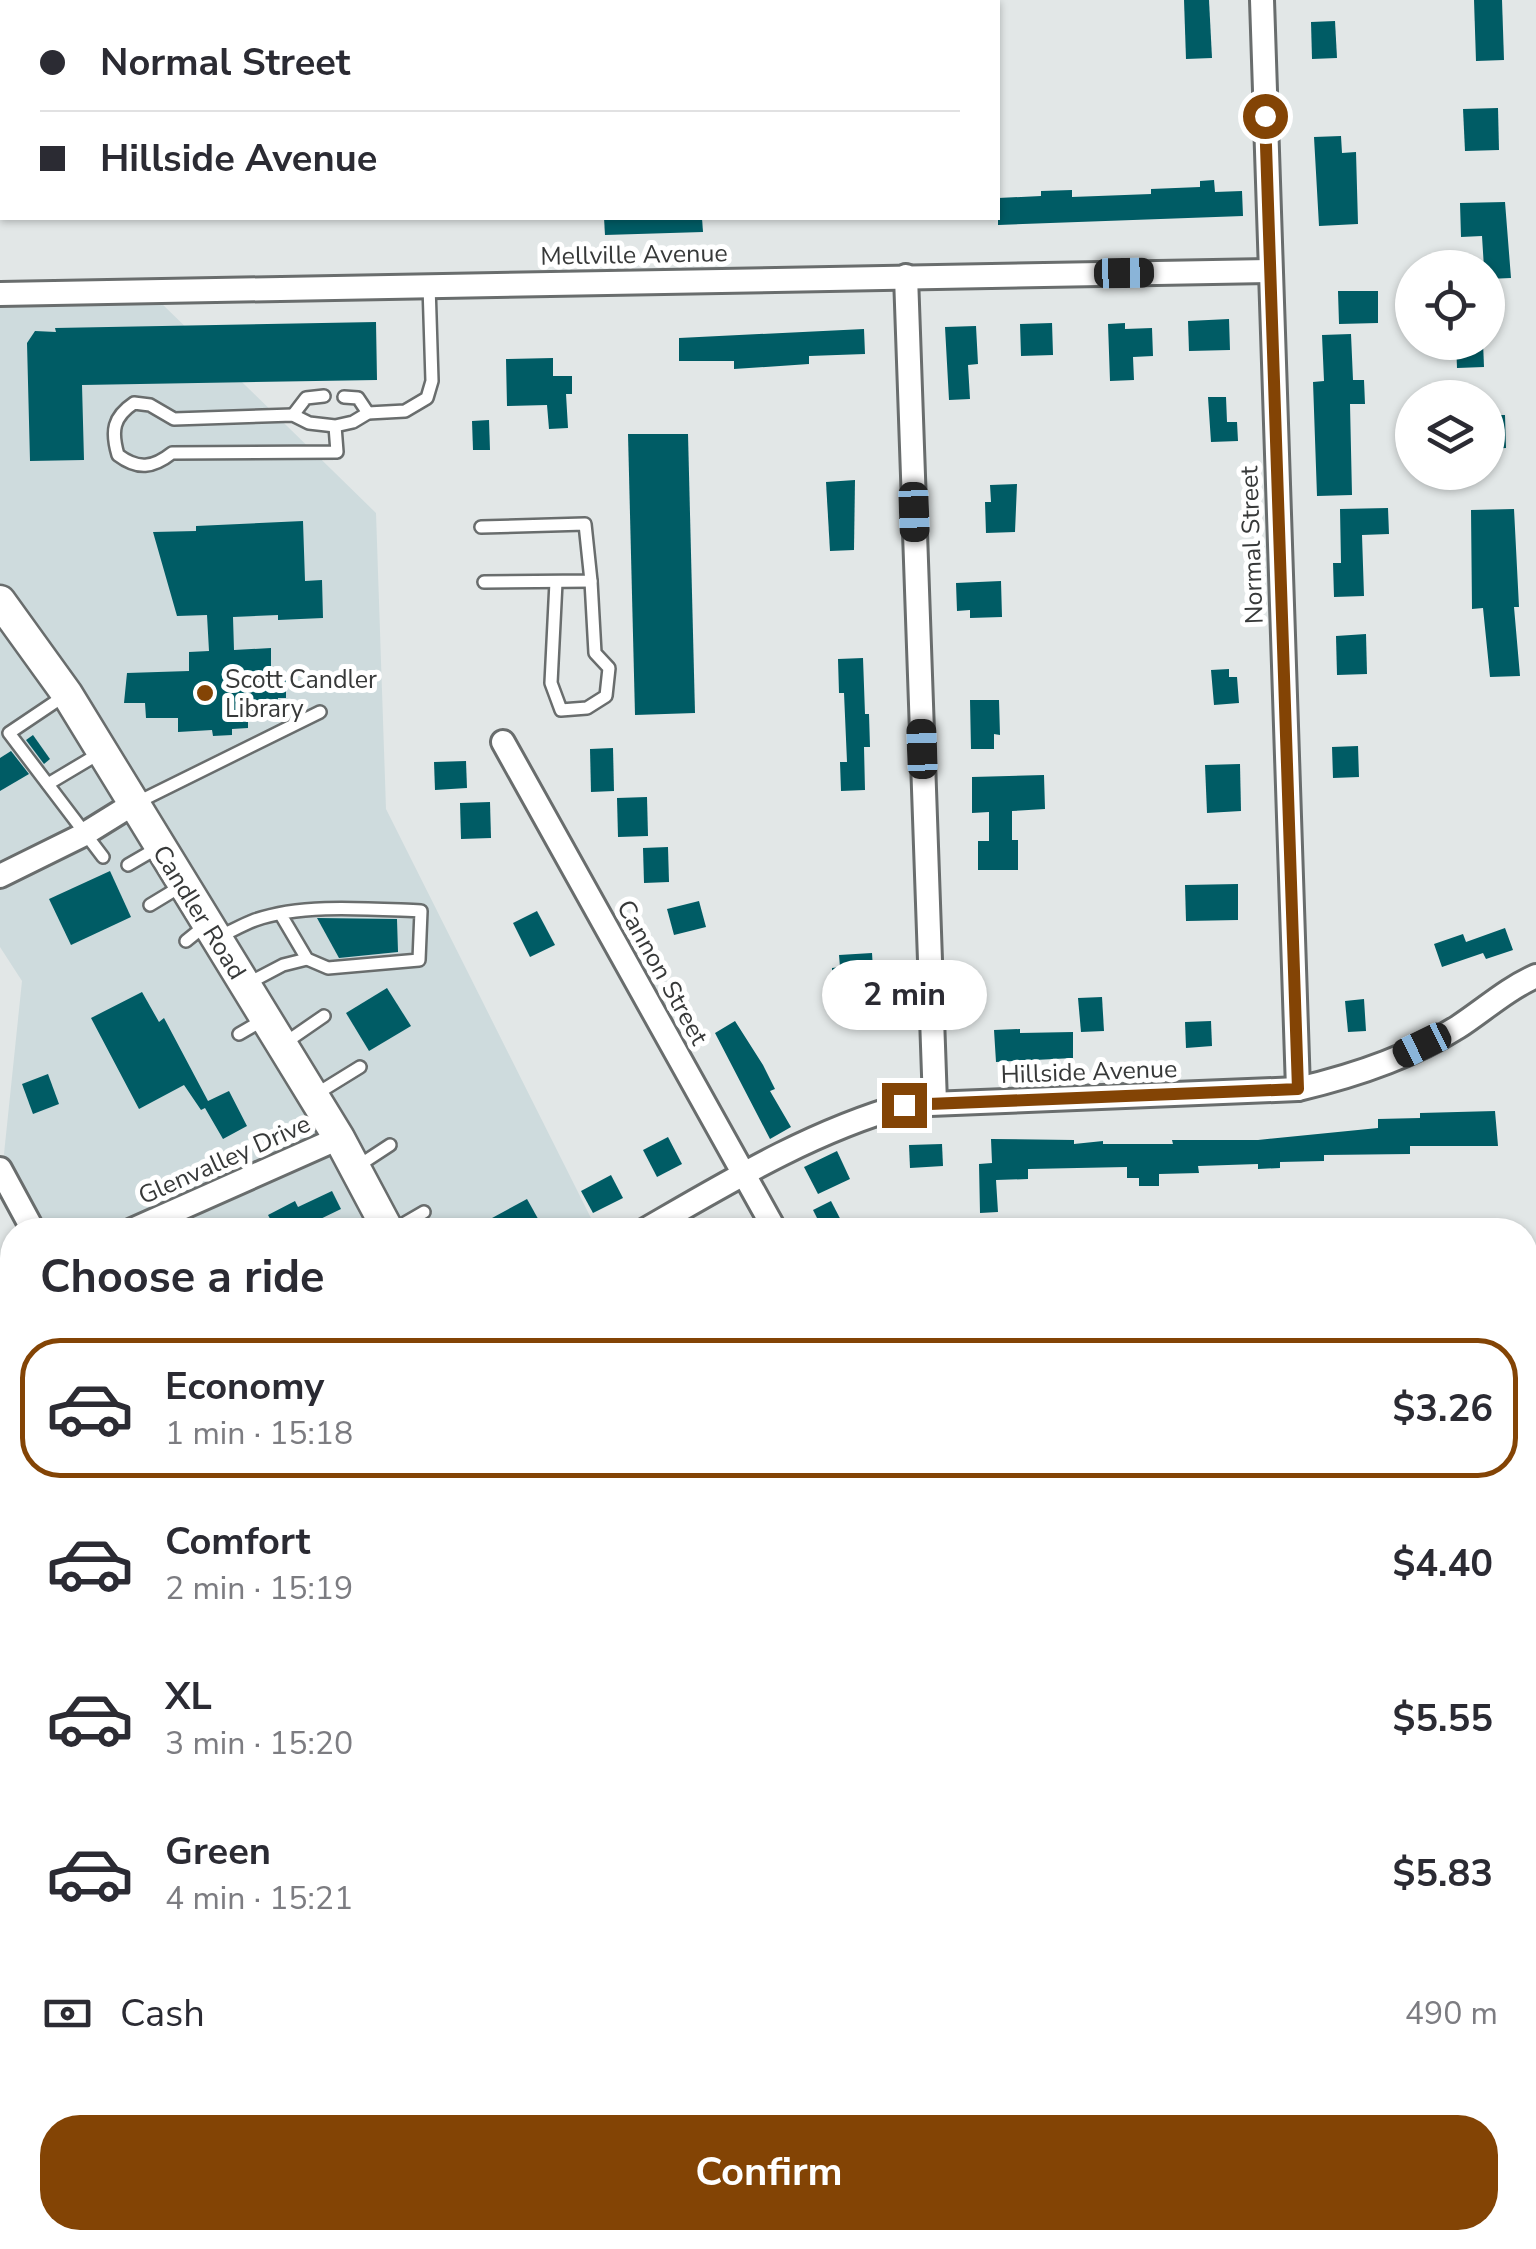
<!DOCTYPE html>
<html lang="en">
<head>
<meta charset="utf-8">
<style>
	body { margin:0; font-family:"Nunito Sans",sans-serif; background:#f2f2f3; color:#2b2b33; height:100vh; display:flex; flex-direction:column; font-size:38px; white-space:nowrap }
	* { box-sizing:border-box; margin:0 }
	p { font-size:32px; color:#7c7c81 }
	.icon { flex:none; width:55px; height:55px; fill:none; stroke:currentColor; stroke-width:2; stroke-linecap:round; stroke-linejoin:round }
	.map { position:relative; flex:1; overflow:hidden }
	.panel { position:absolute; left:0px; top:1218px; width:1538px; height:1032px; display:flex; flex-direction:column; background:#fff; border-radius:40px 40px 0 0; box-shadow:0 2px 8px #0004 }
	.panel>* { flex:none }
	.hud { position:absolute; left:0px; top:0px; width:1000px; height:220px; box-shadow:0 2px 8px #0004; display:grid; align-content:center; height:220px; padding:0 40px; background:#fff }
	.tools { position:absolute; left:1395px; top:250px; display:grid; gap:20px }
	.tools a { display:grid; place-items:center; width:110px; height:110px; border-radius:50%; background:#fff; box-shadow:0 2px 8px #0004; font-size:50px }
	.end { position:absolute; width:45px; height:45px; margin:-22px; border:12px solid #834405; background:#fff; box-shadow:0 0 0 5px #fff }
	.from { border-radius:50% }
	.bubble { position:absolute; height:70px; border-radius:35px; background:#fff; box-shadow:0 2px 8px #0004; font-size:32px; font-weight:700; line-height:70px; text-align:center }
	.car { position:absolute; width:30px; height:60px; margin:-30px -15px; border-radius:12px; box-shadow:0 0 8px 2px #0007; background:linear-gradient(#222 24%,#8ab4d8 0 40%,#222 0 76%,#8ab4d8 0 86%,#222 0) }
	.hud b { display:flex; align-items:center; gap:35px; height:95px; font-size:38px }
	.hud b+b { border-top:2px solid #e1e1e2 }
	.hud i { width:25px; height:25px; background:#2b2b33 }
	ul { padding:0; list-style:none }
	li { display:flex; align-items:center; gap:30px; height:140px; margin:0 20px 15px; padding:0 20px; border:5px solid transparent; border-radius:40px }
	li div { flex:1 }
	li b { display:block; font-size:38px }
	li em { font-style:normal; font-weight:700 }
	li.on { border-color:#834405 }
	li>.icon { width:90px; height:90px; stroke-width:1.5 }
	h2 { padding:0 40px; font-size:45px; line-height:120px }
	.pay { display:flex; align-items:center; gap:25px; height:110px; padding:0 40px; font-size:38px }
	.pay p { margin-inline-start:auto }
	.button { display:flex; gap:20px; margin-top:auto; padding:20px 40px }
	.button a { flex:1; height:115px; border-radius:40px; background:#834405; color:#fff; font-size:40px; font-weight:700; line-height:115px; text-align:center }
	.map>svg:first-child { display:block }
	.built { fill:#cedbdd }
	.building { fill:#005c65 }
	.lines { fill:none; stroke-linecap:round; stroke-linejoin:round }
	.service-casing { stroke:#696d6d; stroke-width:16 }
	.minor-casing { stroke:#696d6d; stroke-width:28 }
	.secondary-casing { stroke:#696d6d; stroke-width:35 }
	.service { stroke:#fff; stroke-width:11 }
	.minor { stroke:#fff; stroke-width:22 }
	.secondary { stroke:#fff; stroke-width:30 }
	.route { stroke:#834405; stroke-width:12 }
	.poi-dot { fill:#834405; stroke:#fff; stroke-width:4 }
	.labels { text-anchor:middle; stroke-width:10; stroke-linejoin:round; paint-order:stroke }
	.street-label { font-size:25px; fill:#373939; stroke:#fff }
	.poi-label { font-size:25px; fill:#373939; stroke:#fff; text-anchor:start }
</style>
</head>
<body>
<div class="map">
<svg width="1536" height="2249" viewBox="0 0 1536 2249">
	<rect width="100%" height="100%" fill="#e2e7e7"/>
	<!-- built -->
	<g class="built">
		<path d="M0,0h406l-404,2 -2,106z"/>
		<path d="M157,299l219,214 10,296 211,421h-557l-36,-76 18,-173 -22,-34v-641z"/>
		<rect x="0" y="1789" width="12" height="184"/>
		<path d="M166,2238h206v11h-201z"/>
		<path d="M630,2238h720l-2,11h-714z"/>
	</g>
	<!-- building -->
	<g class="building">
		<path d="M1184,0h25l3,58 -26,1z"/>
		<path d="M1474,0h28l2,60 -28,1z"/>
		<path d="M1335,21l2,37 -25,1 -1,-37z"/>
		<path d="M1498,108l1,42 -34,1 -2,-42z"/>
		<path d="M1341,136l1,17 14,-1 2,72 -39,2 -5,-89z"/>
		<path d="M1214,180l1,12 27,-1 1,25 -245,9v-27l43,-2v-5l31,-1v7l79,-3v-5l49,-2v-6z"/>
		<path d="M1505,202l6,76 -23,1v-11h-4l-2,-32 -21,1 -1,-34z"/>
		<path d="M604,218h98l1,14 -98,3z"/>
		<path d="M1338,291h40v32l-39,1z"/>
		<path d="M1229,319l1,31 -41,1 -1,-30z"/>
		<path d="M376,322l1,58 -295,5 2,75 -54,1 -3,-118 8,-12 21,1 -1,-4z"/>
		<path d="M1052,323l1,32 -32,1 -1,-32z"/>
		<path d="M1125,323v6l27,-1 1,28 -20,1 1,23 -24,1 -2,-57z"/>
		<path d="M976,326l2,38 -10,1 2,34 -21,1 -4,-73z"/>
		<path d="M864,329l1,25 -56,2v8l-75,5v-8h-55v-23z"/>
		<path d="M1351,334l2,46h11l1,24h-15l2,91 -35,1 -4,-114 11,-1 -2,-46z"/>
		<path d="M1456,342h27l1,25 -27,1z"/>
		<path d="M553,358v18h19v18h-6l2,34 -19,1 -2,-24 -40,1 -1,-47z"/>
		<path d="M1208,397h18l1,25h10l1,19 -27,1z"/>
		<path d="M1488,415h17l1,33 -18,1z"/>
		<path d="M489,420l1,30h-17l-1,-29z"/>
		<path d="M628,434h60l7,279 -60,2z"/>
		<path d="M855,480l-1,70 -24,1 -4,-69z"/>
		<path d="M1017,484l-2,48 -29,1 -1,-31h6l-1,-17z"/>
		<path d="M1388,508l1,26 -27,1 2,61 -30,1 -1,-34h8l-1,-54z"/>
		<path d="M1514,509l5,98h-5l6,69 -30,1 -7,-69 -11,1 -1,-99z"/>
		<path d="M303,521l2,60 17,-1 1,38 -45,2v-5l-45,2 1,33 37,-2v31h15v19h-8v16h-30v14l-16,1v6l-19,1 -1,-6 -34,2v-14h-32l-1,-15h-21l3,-30 62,-2v-19l20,-1 -2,-36 -30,1 -24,-84 43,-1v-5z"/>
		<path d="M1001,581l1,36 -32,1v-8l-13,1 -1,-28z"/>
		<path d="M1366,634l1,40 -30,1 -1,-39z"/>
		<path d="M863,658l2,56h4l1,33h-6l1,43 -24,1 -1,-29h7l-3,-69h-5l-1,-34z"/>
		<path d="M1229,669v8h8l2,26 -25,2 -3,-35z"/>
		<path d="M970,700h29l1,35 -6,-1v15h-23z"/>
		<path d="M33,735l17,24 -6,5 -18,-24z"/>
		<path d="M1358,746l1,31 -26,1 -1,-31z"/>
		<path d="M613,748l1,43 -23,1 -1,-43z"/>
		<path d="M11,751l18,23 -29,17v-33z"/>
		<path d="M466,761l1,27 -32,2 -1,-28z"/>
		<path d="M1240,764l1,47 -34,2 -2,-48z"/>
		<path d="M1044,775l1,34 -33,2v29h6v30h-40v-29h11v-29l-17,1v-36z"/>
		<path d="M647,797l1,39 -30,1 -1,-39z"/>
		<path d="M490,802l1,36 -30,1 -1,-36z"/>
		<path d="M668,847l1,35 -25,1 -1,-35z"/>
		<path d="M110,871l21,46 -60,28 -22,-46z"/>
		<path d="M1238,884v36l-52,1 -1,-36z"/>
		<path d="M699,901l7,26 -32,8 -7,-26z"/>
		<path d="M537,911l18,34 -25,12 -17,-34z"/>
		<path d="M317,918l80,1 1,33 -59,6z"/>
		<path d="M1505,928l8,22 -27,9 -3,-6 -41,14 -8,-23 29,-10 3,8z"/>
		<path d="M872,953l2,32 -42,2v-19l8,-1 -1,-12z"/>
		<path d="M387,988l24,38 -42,25 -23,-38z"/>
		<path d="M142,992l17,30 5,-4 44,83 21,-10 18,35 -24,13 -18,-31 -4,2 -17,-25 -45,24 -48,-91z"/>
		<path d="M1102,997l2,34 -23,1 -3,-34z"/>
		<path d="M1364,999l2,32 -18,1 -3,-31z"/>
		<path d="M735,1021l28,44 12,24 -5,2 21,36 -21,12 -55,-106z"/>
		<path d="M1211,1021l1,25 -26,2 -1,-26z"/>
		<path d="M1020,1029v4l53,-1v26l-77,4 -2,-32z"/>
		<path d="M48,1074l11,30 -26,10 -11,-30z"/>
		<path d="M1495,1111l3,35h-88v8l-86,1v6l-44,1v6l-22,1v-5l-60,2 1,7 -40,1v12h-20v-8h-12v-11l-99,2v10l-32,1 2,32 -18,1 -1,-49 13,-1 -1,-24 83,1v4l29,-3v3h70l-1,-4h86l120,-12v-9l42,-1v-5z"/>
		<path d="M668,1137l14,27 -25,13 -14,-27z"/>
		<path d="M942,1144l1,22 -33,2 -1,-23z"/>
		<path d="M837,1151l13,28 -32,15 -14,-27z"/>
		<path d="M611,1175l12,23 -30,15 -12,-22z"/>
		<path d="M332,1191l9,18 -33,16 3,5h-35l-8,-15 27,-14 3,6z"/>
		<path d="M527,1199l14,25 -11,6h-60z"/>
		<path d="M831,1201l15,29h-23l-10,-20z"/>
	</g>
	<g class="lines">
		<!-- service casing -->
		<g class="service-casing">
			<g id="service">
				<path d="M0,131l2,-1"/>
				<path d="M344,397l14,1 10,15"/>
				<path d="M293,415l13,-17 18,-2"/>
				<path d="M335,426l2,26 -165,1c-19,15 -34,17 -54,2 -7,-24 -5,-38 16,-52l16,2 24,14 119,-4 16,8 26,3 18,-4 15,-9 37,-2 22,-13 5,-17 -3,-96"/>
				<path d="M481,527l104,-3 6,57 -107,1"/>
				<path d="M556,582l-5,101 10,27 26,-2 19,-12 3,-28 -14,-15 -4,-72"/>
				<path d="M64,696l-55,37 94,124"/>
				<path d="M48,784l52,-31"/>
				<path d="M136,803l184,-91"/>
				<path d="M128,865l31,-18"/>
				<path d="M150,905l33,-20"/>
				<path d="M218,937c12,-5 24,-12 37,-17 47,-17 115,-11 166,-9l-2,49 -91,8 -21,-9 -26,-44"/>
				<path d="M186,941l21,-17"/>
				<path d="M247,984l36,-19 24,-6"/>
				<path d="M239,1034l26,-15"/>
				<path d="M282,1045l42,-29"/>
				<path d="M313,1096l47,-29"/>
				<path d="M358,1166l32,-21"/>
				<path d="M393,1230l31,-18"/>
				<path d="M921,2249l18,-6"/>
			</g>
		</g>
		<!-- minor casing -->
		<g class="minor-casing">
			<g id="minor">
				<path d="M1262,0l36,1089"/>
				<path d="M906,276l29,827"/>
				<path d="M0,294l1269,-23"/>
				<path d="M503,742l272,488"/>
				<path d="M0,876l83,-41 50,-31"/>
				<path d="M0,1169l33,61"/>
				<path d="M132,1230l207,-92"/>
				<path d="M645,1230c83,-48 167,-99 260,-125l393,-16c56,-13 111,-31 160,-62 26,-17 49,-38 78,-51"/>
				<path d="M0,1272l12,-1"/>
				<path d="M1525,1386h11"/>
				<path d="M0,1628l12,10"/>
				<path d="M1525,1679h11"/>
				<path d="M347,2238l5,11"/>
				<path d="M629,2238l5,11"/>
				<path d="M1234,2238l5,11"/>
			</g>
		</g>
		<!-- secondary casing -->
		<g class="secondary-casing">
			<g id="secondary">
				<path d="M0,601l67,93 272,444 49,92"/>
				<path d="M0,1964h12"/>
				<path d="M1525,1968h11"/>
				<path d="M900,2238l5,11"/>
			</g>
		</g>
		<!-- service -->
		<use href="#service" class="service"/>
		<!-- minor -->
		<use href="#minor" class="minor"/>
		<!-- secondary -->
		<use href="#secondary" class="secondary"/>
	</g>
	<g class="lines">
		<!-- route -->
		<path class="route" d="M904,1105l394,-16 -33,-973"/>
	</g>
	<!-- markers -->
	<circle class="poi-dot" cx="205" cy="693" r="10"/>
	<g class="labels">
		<!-- street labels -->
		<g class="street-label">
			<text transform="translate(634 254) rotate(-1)" y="9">Mellville Avenue</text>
			<text transform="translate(1251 545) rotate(-92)" y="9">Normal Street</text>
			<text transform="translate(200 912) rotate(58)" y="9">Candler Road</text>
			<text transform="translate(663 972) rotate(61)" y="9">Cannon Street</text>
			<text transform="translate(1089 1071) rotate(-2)" y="9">Hillside Avenue</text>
			<text transform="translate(224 1159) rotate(-24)" y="9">Glenvalley Drive</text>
		</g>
		<!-- poi labels -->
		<g class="poi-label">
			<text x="225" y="688">Scott Candler<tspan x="225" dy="29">Library</tspan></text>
		</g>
	</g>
</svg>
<div class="tools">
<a><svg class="icon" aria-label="locate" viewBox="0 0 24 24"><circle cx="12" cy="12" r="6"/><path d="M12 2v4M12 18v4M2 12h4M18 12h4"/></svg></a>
<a><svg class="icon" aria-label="layers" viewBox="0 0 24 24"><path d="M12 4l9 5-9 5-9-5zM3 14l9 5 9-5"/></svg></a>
</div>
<i class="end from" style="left:1265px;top:116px"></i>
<i class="end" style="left:904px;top:1105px"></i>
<div class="bubble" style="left:822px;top:960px;width:165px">2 min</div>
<i class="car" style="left:1124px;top:273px;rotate:89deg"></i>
<i class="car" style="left:914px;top:512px;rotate:178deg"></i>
<i class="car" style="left:922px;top:749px;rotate:358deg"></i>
<i class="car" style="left:1422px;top:1045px;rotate:244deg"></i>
<div class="hud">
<b><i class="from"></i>Normal Street</b>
<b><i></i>Hillside Avenue</b>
</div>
<section class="panel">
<h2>Choose a ride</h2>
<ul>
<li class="on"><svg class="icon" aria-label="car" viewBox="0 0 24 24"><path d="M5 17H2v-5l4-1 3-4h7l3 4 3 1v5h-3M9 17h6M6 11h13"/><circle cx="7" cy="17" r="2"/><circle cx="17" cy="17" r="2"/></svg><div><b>Economy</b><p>1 min · 15:18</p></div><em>$3.26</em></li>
<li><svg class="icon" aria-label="car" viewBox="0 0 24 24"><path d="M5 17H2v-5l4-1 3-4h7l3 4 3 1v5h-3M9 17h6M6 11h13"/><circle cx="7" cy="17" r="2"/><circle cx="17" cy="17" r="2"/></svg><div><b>Comfort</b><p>2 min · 15:19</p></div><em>$4.40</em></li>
<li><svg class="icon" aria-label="car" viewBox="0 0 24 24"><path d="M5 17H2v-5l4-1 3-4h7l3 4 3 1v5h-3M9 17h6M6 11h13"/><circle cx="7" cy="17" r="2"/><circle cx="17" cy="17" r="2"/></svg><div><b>XL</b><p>3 min · 15:20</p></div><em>$5.55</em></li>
<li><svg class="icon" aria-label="car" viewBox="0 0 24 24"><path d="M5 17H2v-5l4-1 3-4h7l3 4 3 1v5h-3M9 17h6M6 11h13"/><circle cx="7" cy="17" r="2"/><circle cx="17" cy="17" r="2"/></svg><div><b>Green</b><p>4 min · 15:21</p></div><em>$5.83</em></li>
</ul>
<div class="pay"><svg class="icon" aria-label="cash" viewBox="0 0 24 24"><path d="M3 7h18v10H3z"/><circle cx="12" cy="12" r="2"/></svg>Cash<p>490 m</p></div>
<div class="button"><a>Confirm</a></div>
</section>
</div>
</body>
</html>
